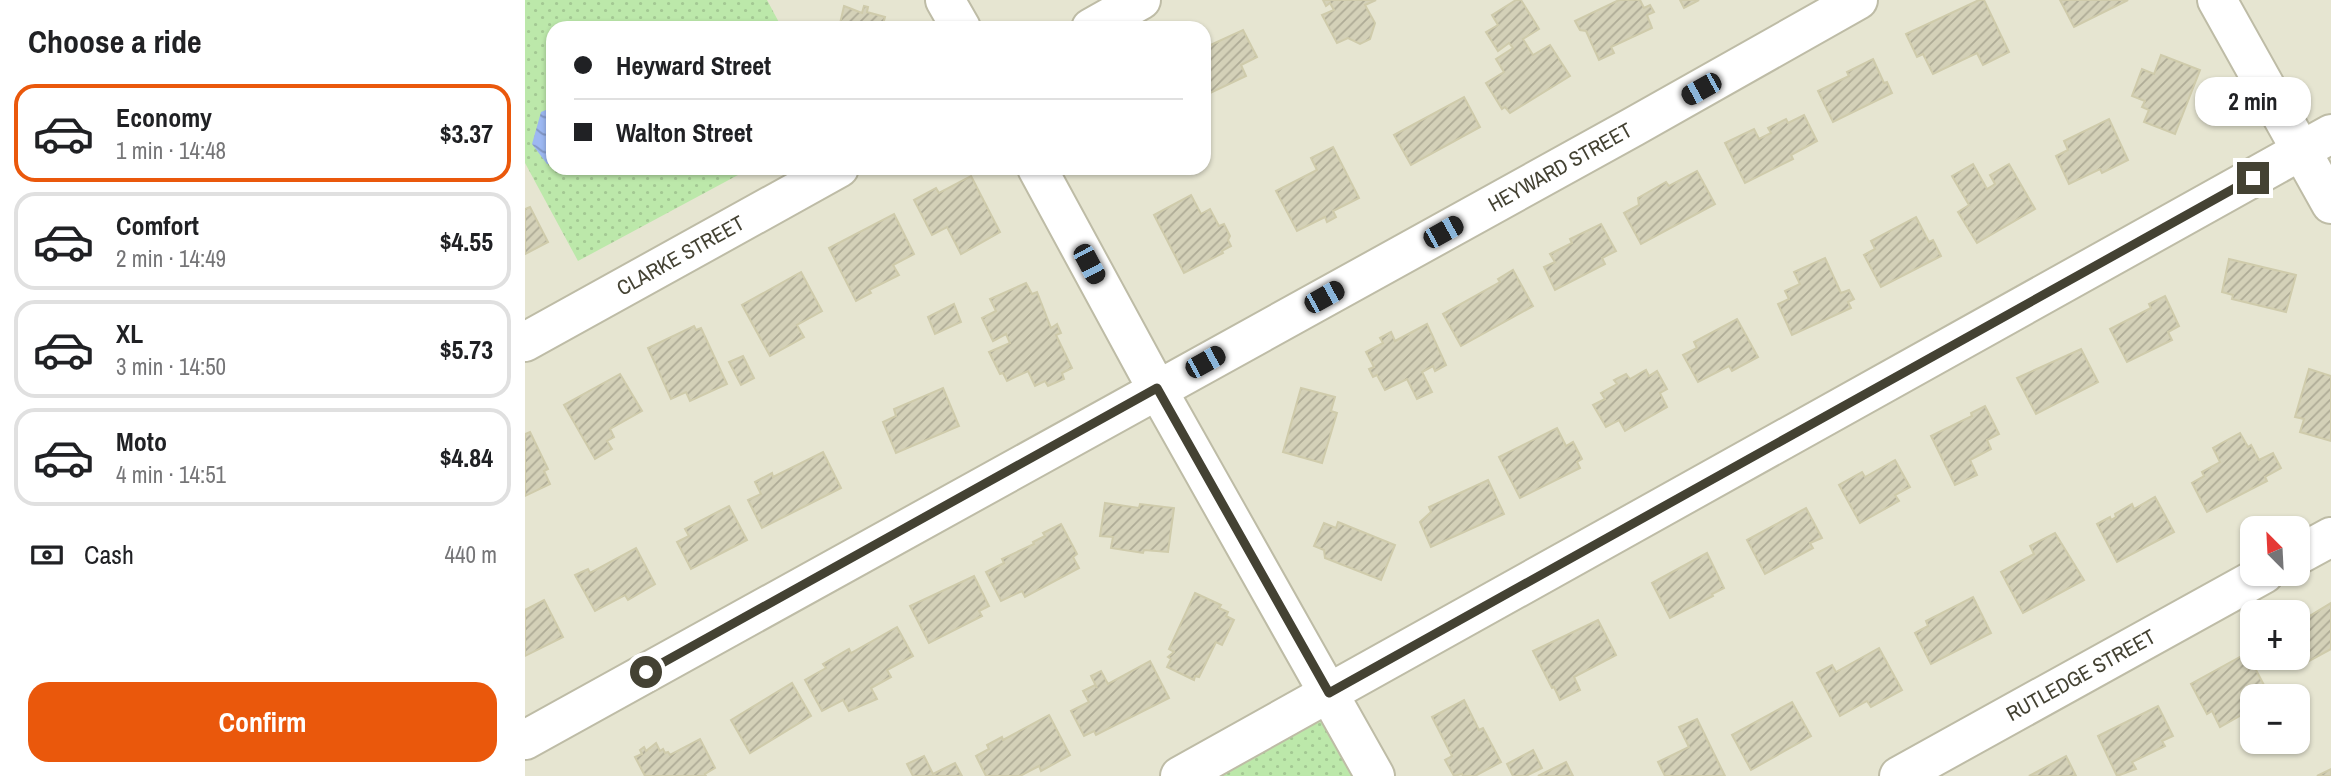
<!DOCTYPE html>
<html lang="en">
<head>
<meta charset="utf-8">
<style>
	body { margin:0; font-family:"Archivo Narrow",sans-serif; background:#f2f2f2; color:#202124; height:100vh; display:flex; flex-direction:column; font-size:26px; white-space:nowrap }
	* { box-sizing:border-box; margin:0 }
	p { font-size:23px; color:#757577 }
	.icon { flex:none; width:38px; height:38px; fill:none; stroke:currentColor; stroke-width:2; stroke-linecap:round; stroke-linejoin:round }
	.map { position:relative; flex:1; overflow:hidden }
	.side { display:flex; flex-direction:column; background:#fff; width:525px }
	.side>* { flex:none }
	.hud { position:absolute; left:21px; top:21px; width:665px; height:154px; border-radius:21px; box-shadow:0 2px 5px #0004; display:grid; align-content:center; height:154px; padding:0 28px; background:#fff }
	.needle { width:46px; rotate:336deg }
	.controls { position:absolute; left:1715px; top:516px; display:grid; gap:14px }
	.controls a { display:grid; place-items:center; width:70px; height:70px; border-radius:14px; background:#fff; box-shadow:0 2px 5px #0004; font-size:35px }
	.end { position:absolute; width:32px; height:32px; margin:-16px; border:9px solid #444233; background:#fff; box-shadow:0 0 0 4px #fff }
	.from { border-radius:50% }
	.bubble { position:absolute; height:49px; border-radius:21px; background:#fff; box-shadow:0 2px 5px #0004; font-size:23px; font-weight:800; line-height:49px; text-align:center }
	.car { position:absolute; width:21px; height:42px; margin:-21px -10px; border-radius:9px; box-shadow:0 0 5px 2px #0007; background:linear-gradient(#222 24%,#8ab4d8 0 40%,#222 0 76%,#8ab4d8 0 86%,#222 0) }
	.hud b { display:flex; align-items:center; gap:24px; height:66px; font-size:26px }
	.hud b+b { border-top:2px solid #e0e0e0 }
	.hud i { width:18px; height:18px; background:#202124 }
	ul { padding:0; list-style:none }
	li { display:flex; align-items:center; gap:21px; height:98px; margin:0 14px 10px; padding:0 14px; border:4px solid #e0e0e0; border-radius:21px }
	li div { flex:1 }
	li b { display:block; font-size:26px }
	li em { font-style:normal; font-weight:800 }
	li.active { border-color:#ea580c }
	li>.icon { width:63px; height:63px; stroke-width:1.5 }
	h2 { padding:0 28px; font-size:32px; line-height:84px }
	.pay { display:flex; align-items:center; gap:18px; height:77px; padding:0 28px; font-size:26px }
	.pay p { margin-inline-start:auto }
	.cta { display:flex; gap:14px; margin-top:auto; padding:14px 28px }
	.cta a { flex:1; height:80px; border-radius:21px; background:#ea580c; color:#fff; font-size:28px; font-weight:800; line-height:80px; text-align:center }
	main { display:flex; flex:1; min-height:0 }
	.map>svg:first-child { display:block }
	.residential { fill:#e6e5d1; fill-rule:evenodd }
	.grass { fill:url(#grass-dots) }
	.water { fill:url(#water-waves) }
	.building { fill:url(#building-hatch); stroke:#cfcbab; stroke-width:2 }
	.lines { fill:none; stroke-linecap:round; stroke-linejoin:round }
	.minor-casing { stroke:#bebca6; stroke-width:42 }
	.minor { stroke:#fff; stroke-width:38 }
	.route { stroke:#444233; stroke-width:9 }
	.labels { text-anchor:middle; stroke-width:7; stroke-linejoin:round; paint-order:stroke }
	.street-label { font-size:21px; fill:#444233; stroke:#fff }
</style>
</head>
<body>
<main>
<section class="side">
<h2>Choose a ride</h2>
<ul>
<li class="active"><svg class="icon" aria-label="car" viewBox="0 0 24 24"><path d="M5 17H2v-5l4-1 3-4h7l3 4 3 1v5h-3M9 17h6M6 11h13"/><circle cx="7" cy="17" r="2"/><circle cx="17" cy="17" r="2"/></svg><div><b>Economy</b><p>1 min · 14:48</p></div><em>$3.37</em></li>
<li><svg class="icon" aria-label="car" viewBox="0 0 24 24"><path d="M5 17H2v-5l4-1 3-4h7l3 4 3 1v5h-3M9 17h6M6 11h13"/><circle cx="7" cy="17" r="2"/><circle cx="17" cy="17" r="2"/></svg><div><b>Comfort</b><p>2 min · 14:49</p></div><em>$4.55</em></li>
<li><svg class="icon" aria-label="car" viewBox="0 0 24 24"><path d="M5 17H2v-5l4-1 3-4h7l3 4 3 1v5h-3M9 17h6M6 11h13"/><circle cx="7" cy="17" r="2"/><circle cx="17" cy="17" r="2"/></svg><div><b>XL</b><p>3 min · 14:50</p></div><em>$5.73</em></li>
<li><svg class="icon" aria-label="car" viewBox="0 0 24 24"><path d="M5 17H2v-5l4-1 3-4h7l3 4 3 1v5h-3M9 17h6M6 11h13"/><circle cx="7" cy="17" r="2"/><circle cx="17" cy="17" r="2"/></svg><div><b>Moto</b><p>4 min · 14:51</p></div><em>$4.84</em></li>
</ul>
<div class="pay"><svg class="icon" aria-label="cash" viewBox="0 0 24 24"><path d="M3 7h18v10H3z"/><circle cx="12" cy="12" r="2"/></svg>Cash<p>440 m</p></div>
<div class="cta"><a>Confirm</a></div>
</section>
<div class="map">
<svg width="1806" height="776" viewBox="0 0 1806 776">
	<defs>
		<pattern id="grass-dots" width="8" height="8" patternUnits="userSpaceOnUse" patternTransform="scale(1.75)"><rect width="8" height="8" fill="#bce8aa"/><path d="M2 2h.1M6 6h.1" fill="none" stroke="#a3c893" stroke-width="1.8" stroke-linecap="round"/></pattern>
		<pattern id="water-waves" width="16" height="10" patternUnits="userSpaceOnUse" patternTransform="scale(1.75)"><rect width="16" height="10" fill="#9db8f2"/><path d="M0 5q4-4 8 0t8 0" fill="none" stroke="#8297c5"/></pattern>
		<pattern id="building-hatch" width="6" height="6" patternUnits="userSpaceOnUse" patternTransform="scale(1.75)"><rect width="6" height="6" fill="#d4d1b8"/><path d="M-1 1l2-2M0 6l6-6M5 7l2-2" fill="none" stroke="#aeab96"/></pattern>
	</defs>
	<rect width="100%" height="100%" fill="#f2f2e3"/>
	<!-- residential -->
	<path class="residential" d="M0,0h1806v776h-1806zM28,28h651v140h-651zM1727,528h46v46h-46zM1727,612h46v46h-46zM1727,696h46v46h-46z"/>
	<!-- grass -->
	<g class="grass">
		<path d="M0,0h242l15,28h-229v140h198l-173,93 -53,-98z"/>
		<path d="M794,718l33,58h-138z"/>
	</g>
	<!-- water -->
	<path class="water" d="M28,107v57h-6l-15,-20 9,-32z"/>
	<!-- building -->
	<g class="building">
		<path d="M798,0h53l-11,5 10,18 -5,16 -10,5 -12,-6 -11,5 -15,-28 12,-5 -4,-7 -4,3z"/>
		<path d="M991,0h5l18,29 -16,10 10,16 17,-10 20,31 -60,37 -5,-6 -3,2 -16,-26 18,-11 -8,-13 17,-11 -4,-5 -11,8 -12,-19 12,-7 -6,-10z"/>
		<path d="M1094,0h21l4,8 6,-3 4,7 -7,3 5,13 -41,19 3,6 -15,7 -13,-29 -6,-1 -5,-9z"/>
		<path d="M1155,0h19l-15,8z"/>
		<path d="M1454,0h5l25,52 -26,13 -6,-12 -44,21 -10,-20 -6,3 -11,-23z"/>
		<path d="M1535,0h68l-54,27z"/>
		<path d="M319,6l18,7 2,-7 4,1 -1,5 18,5 -3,11h-43z"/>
		<path d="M718,30l14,27 -16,8 5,11 -42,20v-48z"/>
		<path d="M1636,55l39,15 -25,64 -31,-12 5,-12 -7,-3 3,-6 -13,-5 10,-27 12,5z"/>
		<path d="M1348,59l11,24 3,-1 5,11 -59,29 -15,-31 31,-15 -2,-4z"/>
		<path d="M939,97l16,30 -69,38 -17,-30z"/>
		<path d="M1279,115l13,26 -26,14 2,4 -48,24 -20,-40 29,-14 5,10 12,-6 -3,-5 18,-9 2,4z"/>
		<path d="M1584,119l19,41 -26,13 -2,-4 -31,15 -13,-28 12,-6 -4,-9z"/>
		<path d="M808,147l26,51 -26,13 3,6 -9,5 -2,-5 -28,14 -21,-40 41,-21 -6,-12z"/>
		<path d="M1448,164l14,25 8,-5 -5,-9 19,-11 26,45 -58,34 -19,-31 11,-7 -17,-29z"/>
		<path d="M1172,171l18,33 -74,40 -17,-31 15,-8 -1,-7 28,-16 3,4z"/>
		<path d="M446,176l29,56 -39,22 -14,-27 -15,8 -18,-35 22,-12 3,5z"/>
		<path d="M666,195l10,19 9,-5 9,17 5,-2 6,12 -2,4 3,6 -9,5 1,2 -39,20 -30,-58z"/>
		<path d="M5,207l18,35 -23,12v-45z"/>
		<path d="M369,214l20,40 -21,11 6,10 -30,15 2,3 -15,8 -27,-53z"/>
		<path d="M1391,217l13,25 4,-2 8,16 -60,31 -17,-32 11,-6 -4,-8z"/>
		<path d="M1076,224l15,27 -14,7 3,6 -50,26 -11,-23 11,-5 -5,-8 22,-11 -2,-4z"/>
		<path d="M1300,258l16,35 8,-3 5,9 -6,3 3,6 -59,27 -14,-31 11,-5 -4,-8 15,-7 -6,-12z"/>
		<path d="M1704,259l67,16 -10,37 -54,-13 1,-4 -11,-3z"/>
		<path d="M988,270l20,36 -72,40 -18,-32 57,-32 -2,-3z"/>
		<path d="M276,272l21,39 -25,14 7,12 -34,19 -28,-51z"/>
		<path d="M501,283l6,11 5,-2 14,36 6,-4 4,9 -5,2 16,33 -10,5 2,6 -16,7 -3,-5 -10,5 -7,-15 -21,10 -4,-8 -3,1 -11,-22 21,-9 -4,-9 -13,7 -11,-23 14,-7 -6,-12z"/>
		<path d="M1640,296l14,30 -11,6 4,8 -45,22 -17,-33 41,-21 -2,-4z"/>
		<path d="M429,304l7,18 -26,12 -7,-17z"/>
		<path d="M1212,319l21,38 -26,14 -3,-5 -31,16 -15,-27 14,-7 -3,-6z"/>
		<path d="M902,324l19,41 -11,6 -2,-5 -11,6 10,20 -15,7 -10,-20 -22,11 -8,-15 -4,2 -4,-8 5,-2 -8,-15 17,-9 -3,-5 11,-6 4,9z"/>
		<path d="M169,326l2,4 5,-2 26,56 -37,17 -4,-9 -15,7 -23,-51z"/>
		<path d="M1556,349l17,33 -62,32 -19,-36z"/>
		<path d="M218,356l11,22 -13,7 -12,-23z"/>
		<path d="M1784,369l22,7v65l-31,-9 4,-13 -9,-2z"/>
		<path d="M1121,370l3,6 8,-5 10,18 -7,4 7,14 -42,24 -6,-11 -13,7 -13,-22 12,-6 -4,-6 16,-9 -3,-4 12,-6 4,5z"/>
		<path d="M95,374l22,37 -32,18 4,8 -7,4 5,8 -17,10 -31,-54z"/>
		<path d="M418,388l16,38 -63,27 -13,-31 13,-6 -2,-7z"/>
		<path d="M776,388l34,9 -4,14 6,2 -15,50 -39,-11z"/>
		<path d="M1460,406l14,28 -12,6 4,9 -21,11 7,15 -22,10 -24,-49 41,-20 -1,-3z"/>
		<path d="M1032,428l9,18 7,-4 9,17 -5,3 3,6 -60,30 -21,-41z"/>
		<path d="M5,432l18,37 -4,2 6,13 -25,12v-62z"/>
		<path d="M1715,433l8,14 3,-2 8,15 14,-7 8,15 -16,9 2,4 -60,31 -15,-29 12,-7 -2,-4 18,-10 -7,-14z"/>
		<path d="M298,452l18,36 -79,40 -14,-28 13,-6 -6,-12 17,-9 1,4z"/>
		<path d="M1370,460l15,27 -15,8 4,6 -39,22 -21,-38 23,-13 3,5z"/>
		<path d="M963,480l16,34 -73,33 -11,-25 11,-10 -2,-5z"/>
		<path d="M1630,497l19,35 -57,30 -20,-38 13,-7 1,3 5,-3 -1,-3 17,-10 2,5z"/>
		<path d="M580,503l34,5 1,-4 34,4 -6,44 -24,-2 -1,3 -32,-5 2,-11 -13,-1z"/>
		<path d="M204,506l18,34 -56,29 -14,-27 12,-6 -4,-7z"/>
		<path d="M1281,508l16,30 -12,5 3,5 -48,26 -18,-34z"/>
		<path d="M813,522l57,23 -14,35 -56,-22 -1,-8 -10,-4 10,-23 12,5z"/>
		<path d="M536,524l16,30 -4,3 6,11 -54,29 -3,-6 -21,10 -15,-29 18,-9 -2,-4 32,-15 -1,-2 12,-6 -2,-3z"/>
		<path d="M1530,533l29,47 -61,33 -22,-41 33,-18 -4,-8z"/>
		<path d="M111,548l19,36 -27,16 -3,-5 -30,16 -20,-36 13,-6 2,4z"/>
		<path d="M1182,553l17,35 -12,6 1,2 -43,22 -18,-35z"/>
		<path d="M449,576l15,30 -10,5 3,5 -53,27 -19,-37z"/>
		<path d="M670,593l26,12 -2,3 9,4 -2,4 8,4 -12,25 -6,-3 -17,35 -4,-1 -1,4 -27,-13 4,-8 -3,-2 6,-5 -5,-3z"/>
		<path d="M1448,597l18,36 -60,31 -16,-31 13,-7 -2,-5z"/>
		<path d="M19,600l19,37 -38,19v-46z"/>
		<path d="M1806,603v46l-31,17 -5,-8h3v-35z"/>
		<path d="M1073,620l18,35 -42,22 6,13 -20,10 -6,-13 -2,1 -19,-37z"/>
		<path d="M372,627l16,29 -26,14 4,7 -20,11 6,11 -28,12 -6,-11 -21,11 -17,-31 21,-12 -3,-4 26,-15 2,4z"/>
		<path d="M1354,648l23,42 -31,17 -4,-6 -27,15 -23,-43 15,-8 4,7z"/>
		<path d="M1722,653l17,32 -12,6 2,5h-2v13l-32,18 -8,-16 -5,3 -16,-30z"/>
		<path d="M625,661l19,37 -73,37 -2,-4 -10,5 -13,-25 18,-9 -6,-11 12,-6 2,3 -6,-12 10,-5 7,13z"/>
		<path d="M267,683l19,33 -61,37 -19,-33z"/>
		<path d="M939,700l15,30 4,-2 18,34 -26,14h-12l-1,-2 -8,2 -9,-16 7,-4 -20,-39z"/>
		<path d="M1267,702l19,34 -60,34 -19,-35z"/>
		<path d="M1633,706l15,30 -11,5 3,5 -33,16 4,7 -19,7 -19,-40z"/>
		<path d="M524,715l21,40 -29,16 -2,-5 -19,10h-34l-10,-20 13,-7 -2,-4 15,-8 1,3z"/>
		<path d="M1172,719l28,57h-60l-7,-14 31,-15 -10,-20z"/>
		<path d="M175,739l15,29 -10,6 1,2h-61l-10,-19 7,-3 -2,-4 4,-3 2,4 10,-8 4,8 3,-2 2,4 3,-1 2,3z"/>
		<path d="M1008,750l9,18 -16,8h-13l-6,-12z"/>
		<path d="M399,756l9,18 22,-11 7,13h-49l-6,-12z"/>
		<path d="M1541,756l10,20h-47z"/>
		<path d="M1041,762l7,14h-35z"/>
		<path d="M1806,769v7h-14z"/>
	</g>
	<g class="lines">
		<!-- minor casing -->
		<g class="minor-casing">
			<g id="minor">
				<path d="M420,0l16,28"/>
				<path d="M1692,0l114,204"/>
				<path d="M566,28l50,-28"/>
				<path d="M512,168l120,221 218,387"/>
				<path id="s1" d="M0,342l314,-174"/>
				<path d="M1773,555l33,-18"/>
				<path id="s2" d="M0,740l1108,-613 225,-127"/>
				<path d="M655,776l1151,-642"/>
				<path id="s3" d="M1374,776l365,-202"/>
			</g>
		</g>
		<!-- minor -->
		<use href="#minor" class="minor"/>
	</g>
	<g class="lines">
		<!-- route -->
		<path class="route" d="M121,672l511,-284 172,305 924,-515"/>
	</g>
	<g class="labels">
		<!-- street labels -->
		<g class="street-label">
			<text dy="7" stroke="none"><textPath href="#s2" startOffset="1183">HEYWARD STREET</textPath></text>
			<text dy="7" stroke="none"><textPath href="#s1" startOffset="178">CLARKE STREET</textPath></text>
			<text dy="7" stroke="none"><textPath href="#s3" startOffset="208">RUTLEDGE STREET</textPath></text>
		</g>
	</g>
</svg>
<div class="controls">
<a><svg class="needle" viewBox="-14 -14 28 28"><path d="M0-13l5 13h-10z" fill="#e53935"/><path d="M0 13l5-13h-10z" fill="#757577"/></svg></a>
<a>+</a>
<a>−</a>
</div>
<i class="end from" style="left:121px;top:672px"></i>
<i class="end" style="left:1728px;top:178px"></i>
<div class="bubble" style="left:1670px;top:77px;width:116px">2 min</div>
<i class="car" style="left:1176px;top:89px;rotate:241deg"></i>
<i class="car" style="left:918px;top:232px;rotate:61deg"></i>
<i class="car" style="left:564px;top:264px;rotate:152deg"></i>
<i class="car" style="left:799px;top:297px;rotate:61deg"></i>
<i class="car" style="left:680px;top:362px;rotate:61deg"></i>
<div class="hud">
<b><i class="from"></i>Heyward Street</b>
<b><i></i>Walton Street</b>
</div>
</div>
</main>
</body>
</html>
